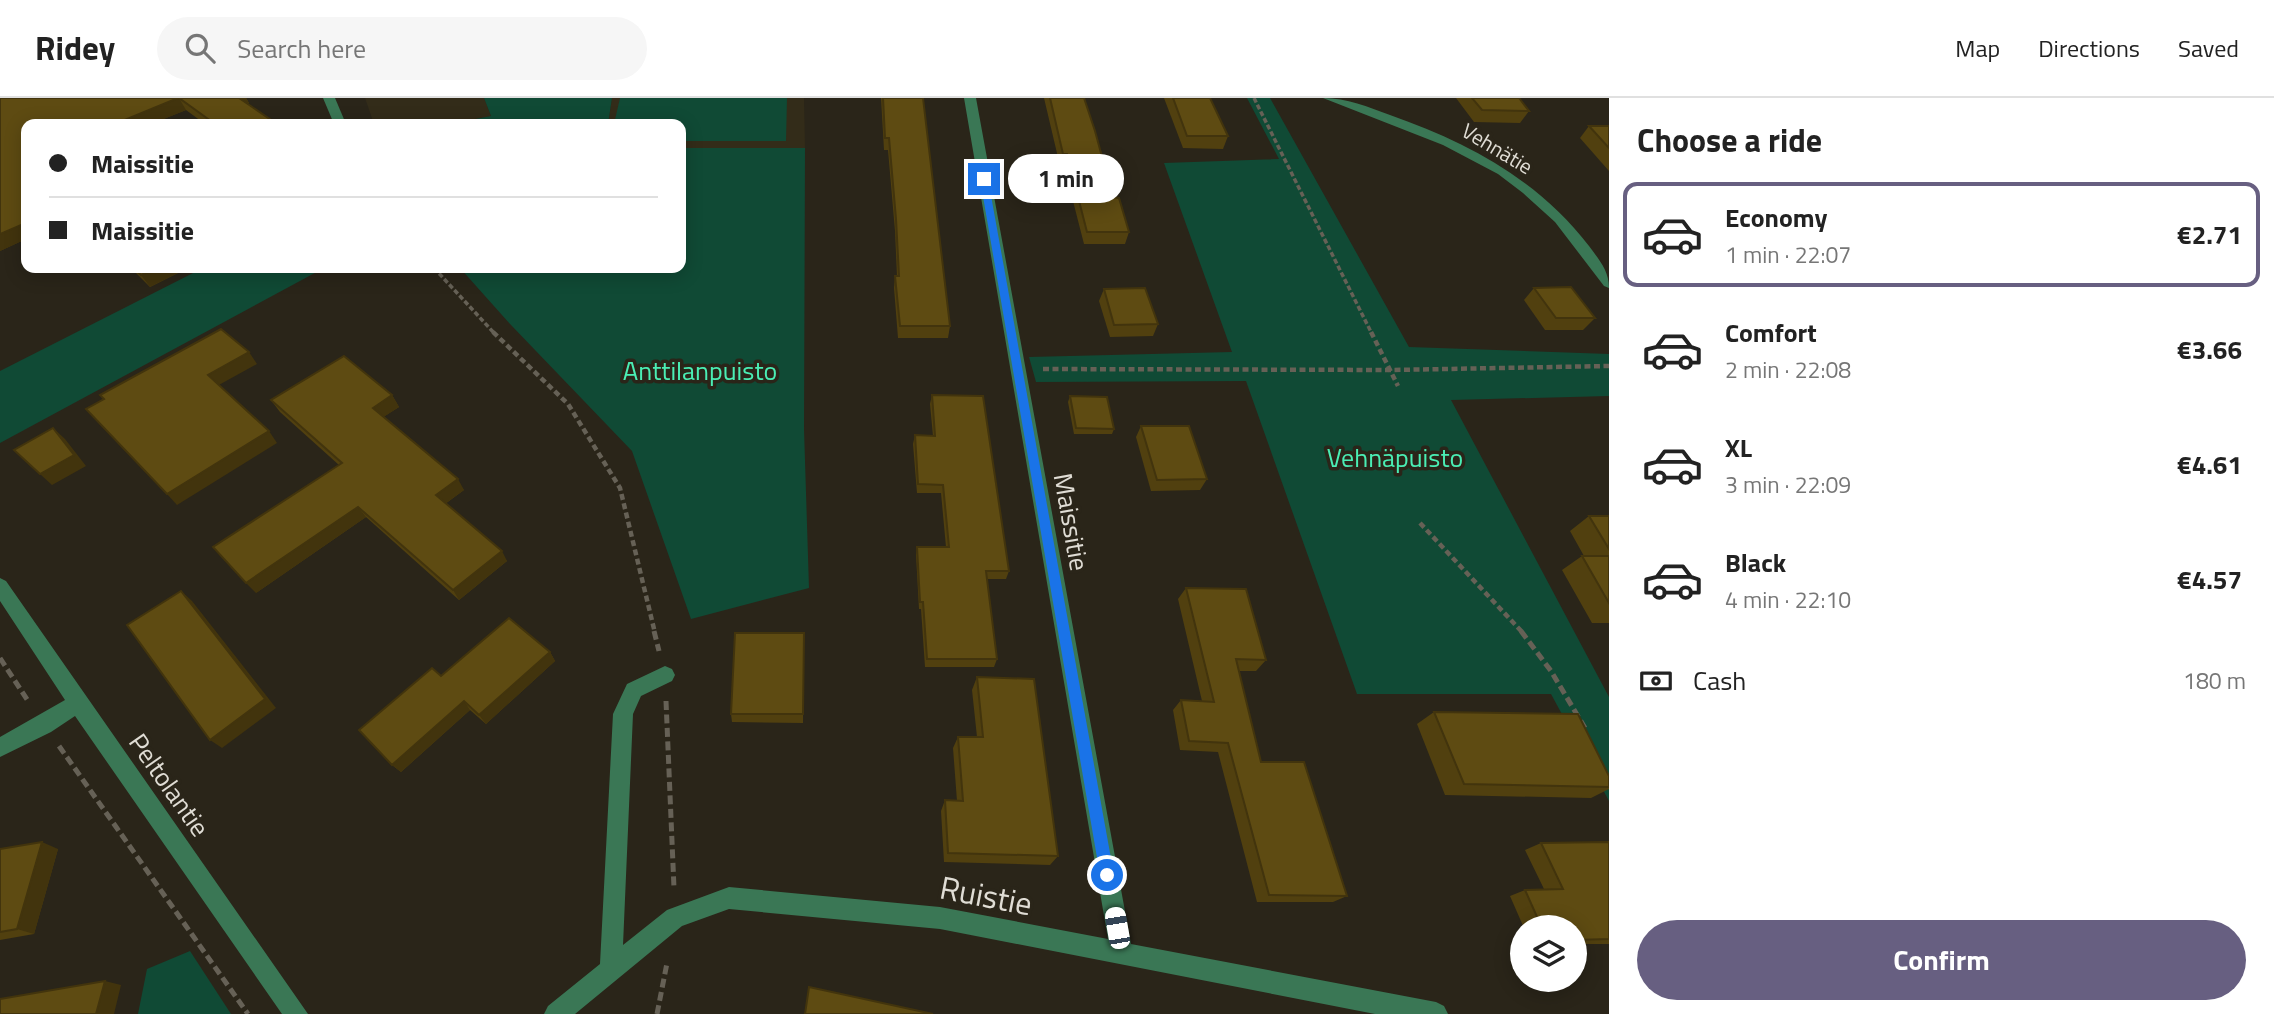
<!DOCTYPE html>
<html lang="en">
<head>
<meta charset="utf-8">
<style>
	body { margin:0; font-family:"Titillium Web",sans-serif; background:#f6f6f6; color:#222; height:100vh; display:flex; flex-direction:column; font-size:26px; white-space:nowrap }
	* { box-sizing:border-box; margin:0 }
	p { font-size:23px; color:#767676 }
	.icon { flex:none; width:38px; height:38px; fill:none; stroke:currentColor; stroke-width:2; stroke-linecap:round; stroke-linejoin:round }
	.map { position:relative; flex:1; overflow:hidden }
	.details { display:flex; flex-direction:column; background:#fff; width:665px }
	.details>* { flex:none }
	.banner { position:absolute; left:21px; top:21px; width:665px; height:154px; border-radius:14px; box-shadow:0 4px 18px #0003; display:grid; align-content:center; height:154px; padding:0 28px; background:#fff }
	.controls { position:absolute; left:1510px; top:817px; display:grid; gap:14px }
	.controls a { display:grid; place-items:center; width:77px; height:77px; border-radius:50%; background:#fff; box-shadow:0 4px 18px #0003; font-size:35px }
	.end { position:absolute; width:32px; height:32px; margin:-16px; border:9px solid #1a73e8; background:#fff; box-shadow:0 0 0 4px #fff }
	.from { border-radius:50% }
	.bubble { position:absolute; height:49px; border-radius:24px; background:#fff; box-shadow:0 4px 18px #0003; font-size:23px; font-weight:700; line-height:49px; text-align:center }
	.car { position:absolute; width:21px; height:42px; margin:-21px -10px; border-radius:9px; box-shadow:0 0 5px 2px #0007; background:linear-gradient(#fff 24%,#345 0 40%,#fff 0 76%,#345 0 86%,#fff 0) }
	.banner b { display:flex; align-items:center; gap:24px; height:66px; font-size:26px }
	.banner b+b { border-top:2px solid #e0e0e0 }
	.banner i { width:18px; height:18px; background:#222 }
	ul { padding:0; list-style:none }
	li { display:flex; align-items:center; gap:21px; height:105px; margin:0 14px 10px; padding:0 14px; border:4px solid transparent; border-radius:14px }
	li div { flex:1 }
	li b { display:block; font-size:26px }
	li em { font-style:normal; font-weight:700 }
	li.on { border-color:#675f81 }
	li>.icon { width:63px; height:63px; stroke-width:1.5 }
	h2 { padding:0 28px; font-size:32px; line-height:84px }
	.pay { display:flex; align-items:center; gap:18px; height:77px; padding:0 28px; font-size:26px }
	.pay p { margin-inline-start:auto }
	.button { display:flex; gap:14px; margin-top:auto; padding:14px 28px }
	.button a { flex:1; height:80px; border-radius:42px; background:#675f81; color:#fff; font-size:28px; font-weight:700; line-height:80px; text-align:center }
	header { display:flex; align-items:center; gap:42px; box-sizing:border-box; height:98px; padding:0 35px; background:#fff; border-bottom:2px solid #e0e0e0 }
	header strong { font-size:33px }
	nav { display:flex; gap:38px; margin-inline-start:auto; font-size:24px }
	.search { width:490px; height:63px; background:#f6f6f6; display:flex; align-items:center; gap:18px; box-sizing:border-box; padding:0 24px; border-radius:38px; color:#767676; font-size:26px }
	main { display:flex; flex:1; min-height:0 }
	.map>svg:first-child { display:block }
	.built { fill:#332c19 }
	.green { fill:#104a35 }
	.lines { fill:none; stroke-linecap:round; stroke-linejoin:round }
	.path-far2 { stroke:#666156; stroke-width:3.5; stroke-dasharray:5 2.5; stroke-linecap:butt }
	.path-far1 { stroke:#666156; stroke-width:4.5; stroke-dasharray:6 3.5; stroke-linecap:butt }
	.path { stroke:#666156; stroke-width:5; stroke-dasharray:9 4.5; stroke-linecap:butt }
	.minor { fill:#3a7755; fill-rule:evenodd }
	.wall { fill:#51400f }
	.shaded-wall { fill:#42340d }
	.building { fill:#5e4b12; stroke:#42340d; stroke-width:2 }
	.route { fill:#1a73e8 }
	.labels { text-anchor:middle; stroke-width:7; stroke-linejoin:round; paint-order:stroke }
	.far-street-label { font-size:21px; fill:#e0ddd5; stroke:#2a2519 }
	.park-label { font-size:26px; fill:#4aeeb4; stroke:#2a2519 }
	.street-label { font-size:26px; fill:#e0ddd5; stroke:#2a2519 }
	.near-street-label { font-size:32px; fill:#e0ddd5; stroke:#2a2519 }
</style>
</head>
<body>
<header>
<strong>Ridey</strong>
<div class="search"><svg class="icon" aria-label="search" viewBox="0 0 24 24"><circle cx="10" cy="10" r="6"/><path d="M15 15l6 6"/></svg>Search here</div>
<nav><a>Map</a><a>Directions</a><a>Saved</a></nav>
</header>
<main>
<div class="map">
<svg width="1609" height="916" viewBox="0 0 1609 916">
	<rect width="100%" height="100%" fill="#2a2519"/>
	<!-- built -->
	<g class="built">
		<path d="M365,0h119l7,18 -41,8h-76z"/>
		<path d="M612,0h192l1,50h-124v-24h-73z"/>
	</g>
	<!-- green -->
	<g class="green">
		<path d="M484,0h128l-4,26h-158l41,-8z"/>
		<path d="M620,0h167l-1,43h-105v-17h-67z"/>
		<path d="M1247,0h23l139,249 200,7v42l-158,4 158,297v104l-58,-107h-194l-111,-313 -210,1 -7,-25 203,-5 -68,-189 115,-4z"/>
		<path d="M681,50h124l-1,281 5,159 -118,31 -59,-168 -121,-126 -51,-57h221z"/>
		<path d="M203,170h121l-324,175v-72z"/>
		<path d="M190,853l41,63h-93l9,-45z"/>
	</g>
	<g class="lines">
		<!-- path-far2 -->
		<g class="path-far2">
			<path d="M1254,0l118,236"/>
			<path d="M434,170l61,66"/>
		</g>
		<!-- path-far1 -->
		<g class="path-far1">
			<path d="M493,234l75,72 52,84 35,145"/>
			<path d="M1371,234l27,54"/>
			<path d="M1043,271l348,1 218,-4"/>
			<path d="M1420,425l103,110"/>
		</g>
		<!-- path -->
		<g class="path">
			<path d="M654,533l5,20"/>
			<path d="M1521,533l30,40 34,57"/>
			<path d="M0,560l28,43"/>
			<path d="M666,603l8,187"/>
			<path d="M59,648l189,268"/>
			<path d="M657,916l10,-51"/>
		</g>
		<!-- minor -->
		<g class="minor">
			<path d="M323,0h12l11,26h-12z"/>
			<path d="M964,0h12l155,846 305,58 8,4 4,8h-73l-435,-85 -211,-20 -47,17 -107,88h-31l4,-8 52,-42 13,-250 14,-30 38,-18 7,3 3,6 -3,6 -31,15 -8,18 -10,231 44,-35 62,-23 211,20 168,32z"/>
			<path d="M1323,0c24,0 45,9 67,17 77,27 149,65 199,131 10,14 20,24 20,42l-5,-2 -49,-64 -32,-29 -25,-19 -55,-29z"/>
			<path d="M0,480l6,3 302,433h-26l-207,-298 -24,16 -51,25v-20l65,-37 -65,-99z"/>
		</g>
	</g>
	<!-- wall -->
	<g class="wall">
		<path d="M0,0h246l3,5 -2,1 30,20h-72l-19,-14 -35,14h-125v115l-26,12z"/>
		<path d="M881,0h42l27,228 -2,12h-50l-4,-50 1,-12h2l-2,-45 -7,-81h-4z"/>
		<path d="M1044,0h40l29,99 16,35 -4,12h-41l-20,-78h-4z"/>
		<path d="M1164,0h46l18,38 -5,13 -40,-1z"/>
		<path d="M1456,0h63l10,13 -9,12 -46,-1z"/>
		<path d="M1589,28h20v45l-29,-33z"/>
		<path d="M131,170h57l-38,19z"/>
		<path d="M1534,190l61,30 -12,12h-38l-21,-30z"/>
		<path d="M1104,191l54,35 -5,12 -43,1 -11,-36z"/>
		<path d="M392,297l7,12 -16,10 81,73 -19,14 62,57 -48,39 -93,-83 -110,76 83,-128 -59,-53 -9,-12z"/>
		<path d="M932,297l77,176 -3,8h-19l10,80 -3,8h-69l-4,-58h-2l-3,-54 1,-8h29l-5,-54h-24l-4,-49 2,-9 18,1 -3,-32z"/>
		<path d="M1070,298l44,33 -2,5h-38l-6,-32z"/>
		<path d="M1141,328l66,53 -7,11 -49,1 -15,-54z"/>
		<path d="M1589,418h20v107h-17l-30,-53 20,-14h2l-14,-25z"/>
		<path d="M1186,490l80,72 -10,11h-17l22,91 86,134 -14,6h-76l-39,-150 -38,-2 -7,-40 8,-10 21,1 -24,-102z"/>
		<path d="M804,535l-1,90 -71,-1 -1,-8z"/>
		<path d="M550,554l5,9 -69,63 -16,-14 -69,62 -9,-7 49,-89z"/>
		<path d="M977,579l81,179 -8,9 -106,-3 -3,-51 4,-11 12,1 -4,-53 5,-11h19l-5,-47z"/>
		<path d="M1434,614l175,64v13l-18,9 -146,-3 -28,-71z"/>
		<path d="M1609,744v102h-34v-16h-51l-14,-32 15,-6 19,-1 -19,-39 16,-7z"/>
		<path d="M0,751h58l-24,85 -34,6z"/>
	</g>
	<!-- shaded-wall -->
	<g class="shaded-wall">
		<path d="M179,0l7,12 -35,14h-36z"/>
		<path d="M236,0h10l3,5 -8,4z"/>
		<path d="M26,125v16l-26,12v-17z"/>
		<path d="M156,170h32l-38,19 -9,-12z"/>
		<path d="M249,254l8,12 -40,22 -9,-11z"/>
		<path d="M392,297l7,12 -20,13 -6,-12z"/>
		<path d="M53,330l12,11 21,27 -34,19 -12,-11z"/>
		<path d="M269,333l8,12 -100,62 -10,-11z"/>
		<path d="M458,381l6,11 -22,16 -6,-11z"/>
		<path d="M358,409l8,10 -110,76 -10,-10z"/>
		<path d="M502,453l5,10 -48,39 -6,-10z"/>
		<path d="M181,493l11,10 84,107 -54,40 -12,-8z"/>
		<path d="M550,554l5,9 -69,63 -7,-9z"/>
		<path d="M464,603l6,9 -69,62 -9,-7z"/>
		<path d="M42,744l16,7 -24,85 -17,-5z"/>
		<path d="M105,883l16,4 -7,29h-18z"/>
	</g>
	<!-- building -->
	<g class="building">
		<path d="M0,0h178l-63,26h-89v99l-26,11z"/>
		<path d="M179,0h60l38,26h-62z"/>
		<path d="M883,0h40l27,228h-50l-5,-50h4l-3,-57 -7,-81h-4z"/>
		<path d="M1050,0h34l11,33 18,66 6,1 10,34h-42l-20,-78h-4z"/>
		<path d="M1173,0h37l18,38h-41z"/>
		<path d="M1472,0h47l10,13 -47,-1z"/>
		<path d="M1589,28h20v22z"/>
		<path d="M134,170h22l-15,7z"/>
		<path d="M1571,189l24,31h-39l-22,-30z"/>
		<path d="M1145,190l13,36 -44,1 -10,-36z"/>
		<path d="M221,231l28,23 -41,23 61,56 -102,63 -81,-85 18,-10 -4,-4z"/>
		<path d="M344,258l48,39 -19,13 85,71 -22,16 66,56 -49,39 -95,-83 -112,76 -33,-36 129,-84 -71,-63z"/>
		<path d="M932,297l51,1 26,175h-23l11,88h-70l-4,-57h-3l-3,-55h32l-6,-62 -25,-1 -3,-49 20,1z"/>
		<path d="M1070,298l37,1 7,32 -38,-1z"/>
		<path d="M1141,328h48l18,53 -50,1z"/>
		<path d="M53,330l21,27 -34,19 -26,-24z"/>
		<path d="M1589,418h20v33z"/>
		<path d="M1582,458h27v47z"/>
		<path d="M1186,490l60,1 20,71 -30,-1 25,103h43l43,134 -78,-1 -41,-152 -39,-2 -8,-41 33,2z"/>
		<path d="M181,493l84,108 -55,41 -83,-115z"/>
		<path d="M509,520l41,34 -71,63 -15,-14 -72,64 -33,-35 73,-62 9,8z"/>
		<path d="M735,535h69l-1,81h-72z"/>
		<path d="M977,579l57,2 24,177 -110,-3 -3,-53 18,1 -5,-64h25z"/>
		<path d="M1434,614l144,2 31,62v11l-145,-3z"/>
		<path d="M42,744l-25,87 -17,3v-83z"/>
		<path d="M1609,744v97l-34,1v-12h-33l-17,-38 38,-1 -22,-46z"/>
		<path d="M105,883l-9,33h-96v-15z"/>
		<path d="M809,889l124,27h-128z"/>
	</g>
	<!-- route -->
	<path class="route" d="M984,79l4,2 126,696 -7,7 -7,-7 -120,-696z"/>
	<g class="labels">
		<!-- far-street labels -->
		<g class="far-street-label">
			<text transform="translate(1497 51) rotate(31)" y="7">Vehnätie</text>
		</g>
		<!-- park labels -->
		<g class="park-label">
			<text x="700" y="282">Anttilanpuisto</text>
			<text x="1395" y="369">Vehnäpuisto</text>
		</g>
		<!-- street labels -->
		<g class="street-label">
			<text transform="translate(1071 424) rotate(80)" y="9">Maissitie</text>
			<text transform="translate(169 687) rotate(55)" y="9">Peltolantie</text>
		</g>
		<!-- near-street labels -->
		<g class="near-street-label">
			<text transform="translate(986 798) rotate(11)" y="11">Ruistie</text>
		</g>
	</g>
</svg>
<div class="controls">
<a><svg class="icon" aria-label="layers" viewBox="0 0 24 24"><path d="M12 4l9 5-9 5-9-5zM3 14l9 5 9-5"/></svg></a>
</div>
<i class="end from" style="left:1107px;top:777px"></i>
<i class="end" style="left:984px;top:81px"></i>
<div class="bubble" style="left:1008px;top:56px;width:116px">1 min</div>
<i class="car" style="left:1117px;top:830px;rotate:350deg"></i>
<div class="banner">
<b><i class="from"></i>Maissitie</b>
<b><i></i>Maissitie</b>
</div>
</div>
<section class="details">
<h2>Choose a ride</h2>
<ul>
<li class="on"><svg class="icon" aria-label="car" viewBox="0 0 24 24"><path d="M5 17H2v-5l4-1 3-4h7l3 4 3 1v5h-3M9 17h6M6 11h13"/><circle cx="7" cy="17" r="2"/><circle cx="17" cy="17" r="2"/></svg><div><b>Economy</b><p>1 min · 22:07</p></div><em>€2.71</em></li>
<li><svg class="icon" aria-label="car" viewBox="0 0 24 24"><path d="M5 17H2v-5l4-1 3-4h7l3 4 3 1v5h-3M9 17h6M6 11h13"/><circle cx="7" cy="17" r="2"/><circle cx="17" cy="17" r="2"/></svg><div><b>Comfort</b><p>2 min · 22:08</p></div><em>€3.66</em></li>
<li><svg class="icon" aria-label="car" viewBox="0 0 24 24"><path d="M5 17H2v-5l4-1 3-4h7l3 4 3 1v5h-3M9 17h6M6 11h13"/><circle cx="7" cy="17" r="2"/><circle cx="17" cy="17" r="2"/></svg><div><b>XL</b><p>3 min · 22:09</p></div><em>€4.61</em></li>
<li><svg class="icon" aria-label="car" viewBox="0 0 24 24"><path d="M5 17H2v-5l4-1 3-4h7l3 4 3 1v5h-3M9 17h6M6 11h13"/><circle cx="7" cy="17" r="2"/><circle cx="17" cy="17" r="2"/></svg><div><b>Black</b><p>4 min · 22:10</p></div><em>€4.57</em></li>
</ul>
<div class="pay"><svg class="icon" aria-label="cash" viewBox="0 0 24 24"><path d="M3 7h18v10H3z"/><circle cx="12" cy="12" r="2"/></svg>Cash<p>180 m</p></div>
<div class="button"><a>Confirm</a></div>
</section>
</main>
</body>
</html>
